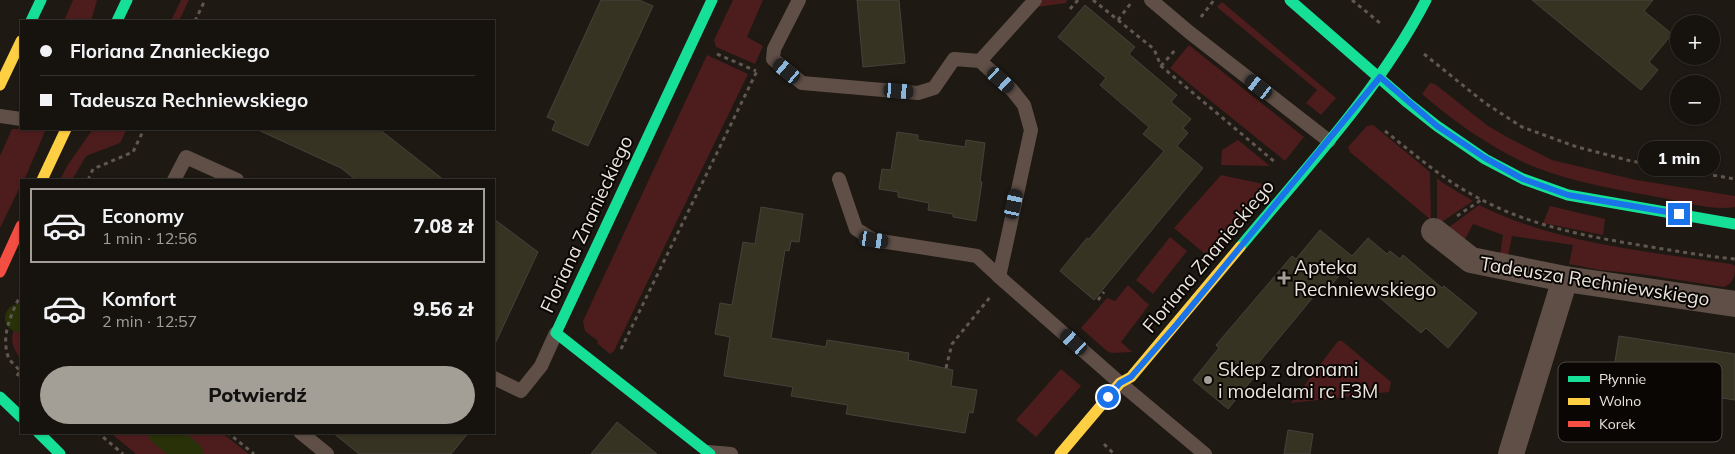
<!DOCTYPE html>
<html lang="pl">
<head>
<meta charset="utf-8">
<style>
	body { margin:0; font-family:Mulish,sans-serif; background:#23201c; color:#f1f3f6; height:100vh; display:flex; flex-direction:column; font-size:19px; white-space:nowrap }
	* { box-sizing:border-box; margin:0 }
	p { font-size:16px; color:#9e9e9e }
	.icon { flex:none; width:28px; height:28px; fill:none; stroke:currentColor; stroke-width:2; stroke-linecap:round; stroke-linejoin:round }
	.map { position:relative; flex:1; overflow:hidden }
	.panel { position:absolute; left:20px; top:179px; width:475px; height:255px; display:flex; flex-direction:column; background:#16130e; border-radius:0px; box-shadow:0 1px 4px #0004,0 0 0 1px #35322e }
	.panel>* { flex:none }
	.guide { position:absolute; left:20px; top:20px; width:475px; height:110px; border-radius:0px; box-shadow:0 1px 4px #0004,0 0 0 1px #35322e; display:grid; align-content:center; height:110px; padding:0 20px; background:#16130e }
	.buttons { position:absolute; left:1670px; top:15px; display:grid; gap:10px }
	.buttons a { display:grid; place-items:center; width:50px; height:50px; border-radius:50%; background:#16130e; box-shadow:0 1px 4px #0004,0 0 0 1px #35322e; font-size:25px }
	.end { position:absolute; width:22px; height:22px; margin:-11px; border:6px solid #1a73e8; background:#fff; box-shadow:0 0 0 2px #fff }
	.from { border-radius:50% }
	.bubble { position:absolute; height:35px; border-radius:18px; background:#16130e; box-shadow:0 1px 4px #0004,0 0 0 1px #35322e; font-size:16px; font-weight:800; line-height:35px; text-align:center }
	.car { position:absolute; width:15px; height:30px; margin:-15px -8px; border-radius:6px; box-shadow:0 0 4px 1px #0007; background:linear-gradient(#222 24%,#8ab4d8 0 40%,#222 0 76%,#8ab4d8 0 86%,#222 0) }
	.guide b { display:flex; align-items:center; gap:18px; height:48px; font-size:19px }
	.guide b+b { border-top:1px solid #35322e }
	.guide i { width:12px; height:12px; background:#f1f3f6 }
	ul { padding:9px 0 0; list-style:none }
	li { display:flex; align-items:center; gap:15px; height:75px; margin:0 10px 8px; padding:0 10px; border:2px solid transparent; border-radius:0px }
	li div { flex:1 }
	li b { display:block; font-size:19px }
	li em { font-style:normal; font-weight:800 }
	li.on { border-color:#a39e96 }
	li>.icon { width:45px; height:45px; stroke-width:1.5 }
	.primary-button { display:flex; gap:10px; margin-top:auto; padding:10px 20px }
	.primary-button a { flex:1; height:58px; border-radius:30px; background:#a39e96; color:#111; font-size:20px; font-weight:800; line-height:58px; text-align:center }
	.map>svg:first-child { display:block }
	.green { fill:#4d1c1d }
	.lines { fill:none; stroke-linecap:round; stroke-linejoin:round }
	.canal { stroke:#293109; stroke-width:28 }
	.building { fill:#373322; stroke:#45423c }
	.path { stroke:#615750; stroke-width:3; stroke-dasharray:4 4; stroke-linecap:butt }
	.lane { stroke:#5f4f47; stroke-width:14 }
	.street { stroke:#5f4f47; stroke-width:26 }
	.fast { stroke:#16e098; stroke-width:11 }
	.slow { stroke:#ffcf43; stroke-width:11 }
	.jam { stroke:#f24e42; stroke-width:11 }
	.route { stroke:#1a73e8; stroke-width:6 }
	.poi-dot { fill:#a39e96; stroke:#090603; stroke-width:2 }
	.labels { text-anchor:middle; stroke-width:4; stroke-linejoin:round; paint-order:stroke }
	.street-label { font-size:19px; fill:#ebe5dd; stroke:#090603 }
	.poi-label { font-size:19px; fill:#ebe5dd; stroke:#090603; text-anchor:start }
	.key { fill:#090603; stroke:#4d4944; stroke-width:1 }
	.key-label { font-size:14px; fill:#ebe5dd }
</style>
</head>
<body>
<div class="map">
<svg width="1735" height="454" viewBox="0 0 1735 454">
	<rect width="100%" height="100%" fill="#1e1913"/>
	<!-- green -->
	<g class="green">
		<path d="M73,0h24l-6,21h-27z"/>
		<path d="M181,0h8l-10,21h-8z"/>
		<path d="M733,0h30l-16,37 16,9 -8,18 -39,-17 -2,-7z"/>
		<path d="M1042,0h25l-1,3 -29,4z"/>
		<path d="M1222,2l114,96 -15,17 -15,-12 11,-13 -100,-83z"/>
		<path d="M1189,45l115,92 -19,24 -115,-93z"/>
		<path d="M707,55l41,19 -134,277 -4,3 -13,-11 1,-2 -13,-10 -2,-10z"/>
		<path d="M1430,83l5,1 53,42 19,11 45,23 84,20 99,16v11c-21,4 -50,-5 -72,-9 -47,-9 -96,-16 -140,-36 -36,-17 -71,-42 -101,-68z"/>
		<path d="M1373,125l57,47 1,48 -81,-68 -2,-5 19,-21z"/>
		<path d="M12,129h34l-20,47 -3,4h-2v5l-21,43v-72z"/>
		<path d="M93,129h34l-7,14 -34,13 -14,24h-12l7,-14z"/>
		<path d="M1238,140l32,26 -49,-1 1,-15z"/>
		<path d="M1221,175l47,10 -57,74 -37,-31z"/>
		<path d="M1437,178l6,5 30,18 -36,24z"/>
		<path d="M1479,205c78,39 167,46 252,59l4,2c0,10 -1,17 -11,21l-84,-13 -40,-4 -31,-6 4,-19 -61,-9 -4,20 -8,-2 3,-19 -30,-11 -12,23 -20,-14z"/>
		<path d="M1550,206l55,13 -2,16 -60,-12z"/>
		<path d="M1170,237l17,14 -34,43 -17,-14z"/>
		<path d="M1128,285l21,20 -28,37 11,10 -20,1 -5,-2 -26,-23 26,-30 8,3z"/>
		<path d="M16,325l5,3v31c-9,-11 -12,-21 -5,-34z"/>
		<path d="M1338,341h4l49,41 -2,10 -98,11z"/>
		<path d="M1061,369l20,17 -45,51 -20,-17z"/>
		<path d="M111,433h39l27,21h-41z"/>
		<path d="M175,433h47l27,21h-47z"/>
	</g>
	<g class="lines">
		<!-- canal -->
		<g class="canal">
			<path d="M19,318l2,1"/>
			<path d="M162,432l27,22"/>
		</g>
	</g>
	<!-- building -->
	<g class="building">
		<path d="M601,0h38l14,6 -65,140 -36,-16 4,-9 -9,-4z"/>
		<path d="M857,0h42l6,63 -42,4z"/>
		<path d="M1532,0h121l-9,11 28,23 -23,28 9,8 -17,20z"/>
		<path d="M1085,5l50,42 -6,7 48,41 -6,7 20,17 -8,9 5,5 -11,13 26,22 -109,132 -34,-29 27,-33 2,1 75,-88 -21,-17 6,-7 -49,-42 6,-7 -48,-41z"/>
		<path d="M256,129h123l65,51h-88l-15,-12z"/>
		<path d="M897,132l21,3v5l47,7 1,-7 19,3 -5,39h2l-6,39 -23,-4v-3l-25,-4 1,-7 -31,-6v-5l-19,-3 3,-20 9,1z"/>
		<path d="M761,207l42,7 -4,28 -8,-1 -2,10 -4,-1 -14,88 55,9 1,-7 82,13 -1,7 45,10 -2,16 26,4 -4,23 -4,-1 -4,21 -119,-19 2,-9 -57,-9 2,-9 -69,-11 6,-39 -15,-3 5,-31 12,2 11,-63 12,2z"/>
		<path d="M494,219l44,33 -44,94z"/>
		<path d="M1320,230l32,26 16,-18 19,16 3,-3 10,8 3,-4 39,33 2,-2 33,27 -29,35 -22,-20 -5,5 -48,-41 -3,3 -28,-23 -13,16 -5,-4 -73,88 4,4 -27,33 -35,-29 26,-32 -3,-3 76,-89 4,3z"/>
		<path d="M1619,336l116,18v46l-123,-19z"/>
		<path d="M617,422l40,32h-66z"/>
		<path d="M1288,430l25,4 -3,20h-26z"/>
		<path d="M332,432h137l-18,22h-92z"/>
	</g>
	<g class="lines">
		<!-- path -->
		<g class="path">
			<path d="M1093,0l61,49 7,17 115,97"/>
			<path d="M1352,0l28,23"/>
			<path d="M1070,9l8,-9"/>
			<path d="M1201,17l13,-17"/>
			<path d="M1118,20l13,-17"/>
			<path d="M195,21l10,-21"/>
			<path d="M717,54l39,17"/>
			<path d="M1424,54l61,49 37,24 55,20 54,14 104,18"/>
			<path d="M1161,66l16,-18"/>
			<path d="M1385,131c28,22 55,46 86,63 54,31 113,42 174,52 30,5 60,10 90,13"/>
			<path d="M88,180l5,-11 40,-17 11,-23"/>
			<path d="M1457,216l24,-16"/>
			<path d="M1098,300l6,-8"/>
			<path d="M621,349l136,-278"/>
			<path d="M946,368l6,-24 39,-48"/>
			<path d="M17,376l3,-5c-3,-4 -8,-8 -11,-12 -9,-23 2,-44 12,-65"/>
			<path d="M97,432l26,22"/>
			<path d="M227,432l27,22"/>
			<path d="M1104,444l10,10"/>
		</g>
		<!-- lane -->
		<g class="lane">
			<path d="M799,0l-25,49 -1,10 29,24 116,10 16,-5 20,-29 26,2 32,29 12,15 7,25 -32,147"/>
			<path d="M1151,0l38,32 140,109"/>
			<path d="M980,61l55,-61"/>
			<path d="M0,116l21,3"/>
			<path d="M839,179l17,50 18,11 103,16 28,26 115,101 85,71"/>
			<path d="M174,180l12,-23 51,23"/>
			<path d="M494,378l27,13 20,-25 15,-33"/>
			<path d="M300,432l27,22"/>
			<path d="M708,452l23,2"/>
		</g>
		<!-- street -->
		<g class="street">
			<path d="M1434,231l37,29 94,19 170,25"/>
			<path d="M1511,454l54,-175"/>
		</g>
		<!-- fast -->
		<g class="fast">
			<path d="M1290,0l118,103 29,23 48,33 38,20 45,16 167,29"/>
			<path d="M31,21l10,-21"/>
			<path d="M117,21l10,-21"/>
			<path d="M1240,247c65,-78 139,-156 186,-247"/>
			<path d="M0,397l21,20"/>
			<path d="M38,432l22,22"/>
			<path d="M710,454l-154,-121 156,-333"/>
		</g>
		<!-- slow -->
		<g class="slow">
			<path d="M0,85l21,-44"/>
			<path d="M42,180l24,-51"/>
			<path d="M1060,454l60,-71 11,-6 109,-130"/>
		</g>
		<!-- jam -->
		<path class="jam" d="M0,272l21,-46"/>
	</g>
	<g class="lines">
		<!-- route -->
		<path class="route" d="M1108,397l12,-14 11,-6 46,-53 203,-247 57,49 48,32 38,21 45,16 111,19"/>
	</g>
	<!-- markers -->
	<g class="poi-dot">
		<path d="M1281.5 270.5h5v5h5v5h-5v5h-5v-5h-5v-5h5z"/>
		<circle cx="1208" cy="380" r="5"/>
	</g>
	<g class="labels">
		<!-- street labels -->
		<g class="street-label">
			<text transform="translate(586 224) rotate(-65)" y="7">Floriana Znanieckiego</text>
			<text transform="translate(1208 256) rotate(-50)" y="7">Floriana Znanieckiego</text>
			<text transform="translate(1595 281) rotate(9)" y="7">Tadeusza Rechniewskiego</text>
		</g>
		<!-- poi labels -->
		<g class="poi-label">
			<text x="1294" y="274">Apteka<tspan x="1294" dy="22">Rechniewskiego</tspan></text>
			<text x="1218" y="376">Sklep z dronami<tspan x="1218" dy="22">i modelami rc F3M</tspan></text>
		</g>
	</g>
	<!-- legend -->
	<rect x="1558" y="362" width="164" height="80" rx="8" class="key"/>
	<rect x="1568" y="376" width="22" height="6" fill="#16e098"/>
	<rect x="1568" y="398" width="22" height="7" fill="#ffcf43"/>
	<rect x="1568" y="421" width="22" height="6" fill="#f24e42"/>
	<g class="key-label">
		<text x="1599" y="384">Płynnie</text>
		<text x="1599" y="406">Wolno</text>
		<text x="1599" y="429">Korek</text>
	</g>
</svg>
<div class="buttons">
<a>+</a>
<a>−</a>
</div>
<i class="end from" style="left:1108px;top:397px"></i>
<i class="end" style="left:1679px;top:214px"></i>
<div class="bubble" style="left:1638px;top:141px;width:82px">1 min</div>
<i class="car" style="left:787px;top:71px;rotate:310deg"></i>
<i class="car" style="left:1001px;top:80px;rotate:132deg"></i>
<i class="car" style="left:1259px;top:87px;rotate:308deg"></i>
<i class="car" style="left:899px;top:91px;rotate:94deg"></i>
<i class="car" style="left:1014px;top:204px;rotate:12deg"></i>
<i class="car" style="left:874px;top:240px;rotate:99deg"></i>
<i class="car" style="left:1074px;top:342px;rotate:312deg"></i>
<div class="guide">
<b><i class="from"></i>Floriana Znanieckiego</b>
<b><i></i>Tadeusza Rechniewskiego</b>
</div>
<section class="panel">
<ul>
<li class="on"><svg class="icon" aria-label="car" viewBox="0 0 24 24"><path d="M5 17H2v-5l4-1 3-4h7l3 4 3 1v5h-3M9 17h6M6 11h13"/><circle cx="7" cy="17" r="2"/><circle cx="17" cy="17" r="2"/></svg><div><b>Economy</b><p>1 min · 12:56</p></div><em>7.08 zł</em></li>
<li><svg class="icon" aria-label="car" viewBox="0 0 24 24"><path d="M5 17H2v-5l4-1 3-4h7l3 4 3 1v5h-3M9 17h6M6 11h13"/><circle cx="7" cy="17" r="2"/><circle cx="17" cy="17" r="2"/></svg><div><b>Komfort</b><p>2 min · 12:57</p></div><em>9.56 zł</em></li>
</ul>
<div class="primary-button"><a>Potwierdź</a></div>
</section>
</div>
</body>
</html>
